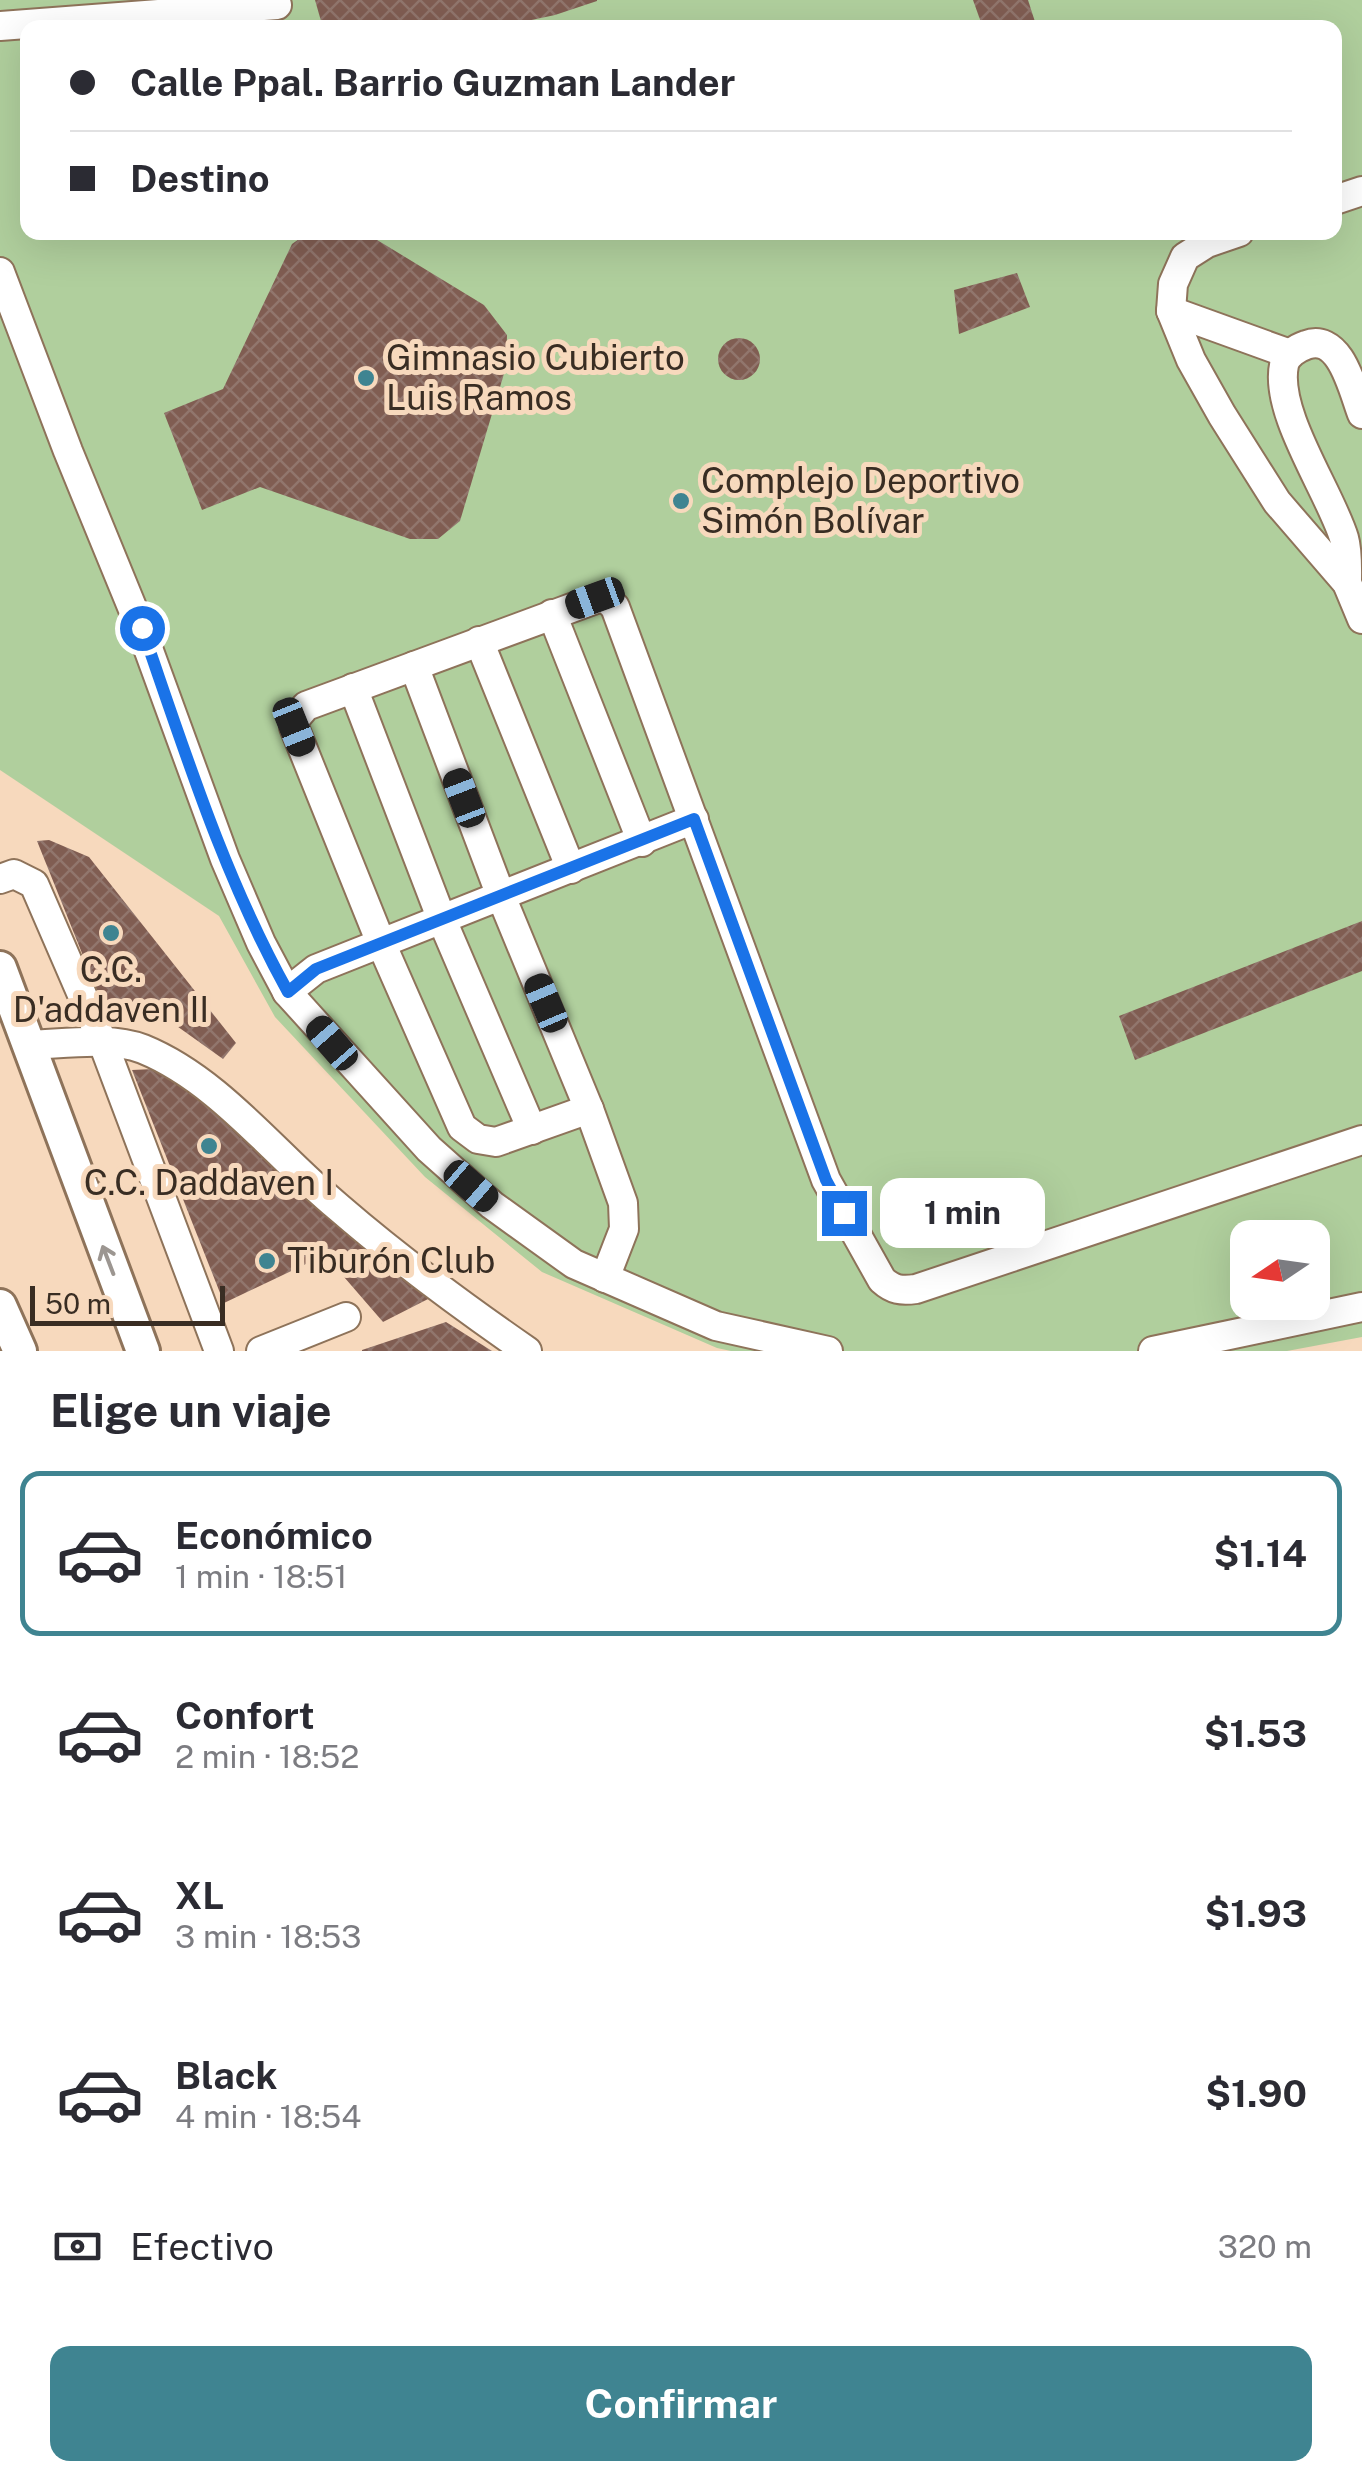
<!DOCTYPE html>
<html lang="es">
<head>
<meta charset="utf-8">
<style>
	body { margin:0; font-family:"Public Sans",sans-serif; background:#f2f2f3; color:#2b2b33; height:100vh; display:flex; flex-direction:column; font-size:38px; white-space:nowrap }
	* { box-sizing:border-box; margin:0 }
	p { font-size:32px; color:#7c7c81 }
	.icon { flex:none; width:55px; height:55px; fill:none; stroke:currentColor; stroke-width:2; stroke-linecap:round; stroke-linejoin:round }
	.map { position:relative; height:1351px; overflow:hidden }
	.side { display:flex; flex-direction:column; background:#fff; flex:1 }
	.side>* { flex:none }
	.hud { position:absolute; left:20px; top:20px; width:1322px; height:220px; border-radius:20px; box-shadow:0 10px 40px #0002; display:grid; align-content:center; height:220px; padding:0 50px; background:#fff }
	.needle { width:65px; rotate:257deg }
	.controls { position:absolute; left:1230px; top:1220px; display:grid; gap:20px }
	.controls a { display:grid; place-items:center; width:100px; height:100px; border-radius:20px; background:#fff; box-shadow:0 10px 40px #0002; font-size:50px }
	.scale { position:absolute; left:30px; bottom:25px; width:195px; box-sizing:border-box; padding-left:10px; border:5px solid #392d23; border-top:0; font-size:28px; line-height:35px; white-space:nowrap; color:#392d23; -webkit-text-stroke:8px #f7d9bd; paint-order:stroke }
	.end { position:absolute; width:45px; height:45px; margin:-22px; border:12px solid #1a73e8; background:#fff; box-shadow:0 0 0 5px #fff }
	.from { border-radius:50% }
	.bubble { position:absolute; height:70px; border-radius:20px; background:#fff; box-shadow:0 10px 40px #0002; font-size:32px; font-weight:700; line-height:70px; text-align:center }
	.car { position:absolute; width:30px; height:60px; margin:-30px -15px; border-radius:12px; box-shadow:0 0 8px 2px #0007; background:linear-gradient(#222 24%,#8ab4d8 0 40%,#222 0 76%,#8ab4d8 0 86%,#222 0) }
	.hud b { display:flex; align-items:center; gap:35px; height:95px; font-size:38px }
	.hud b+b { border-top:2px solid #e1e1e2 }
	.hud i { width:25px; height:25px; background:#2b2b33 }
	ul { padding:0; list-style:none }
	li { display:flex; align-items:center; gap:30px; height:165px; margin:0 20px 15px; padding:0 30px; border:5px solid transparent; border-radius:20px }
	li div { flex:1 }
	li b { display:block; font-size:38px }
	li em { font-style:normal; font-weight:700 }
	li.on { border-color:#3f8491 }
	li>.icon { width:90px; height:90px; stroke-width:1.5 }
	h2 { padding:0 50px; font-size:45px; line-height:120px }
	.pay { display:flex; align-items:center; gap:25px; height:110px; padding:0 50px; font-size:38px }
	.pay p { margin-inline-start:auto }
	.action { display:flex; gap:20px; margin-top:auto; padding:20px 50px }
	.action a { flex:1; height:115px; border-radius:20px; background:#3f8491; color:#fff; font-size:40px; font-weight:700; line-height:115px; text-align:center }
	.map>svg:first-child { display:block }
	.grass { fill:#b0cf9d; fill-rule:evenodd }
	.building { fill:url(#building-cross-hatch) }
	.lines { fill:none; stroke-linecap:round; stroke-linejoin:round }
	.minor-casing { stroke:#8e735a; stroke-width:32 }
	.major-casing { stroke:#8e735a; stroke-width:38 }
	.minor { stroke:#fff; stroke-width:28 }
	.major { stroke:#fff; stroke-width:32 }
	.oneway { stroke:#9c9691 }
	.route { stroke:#1a73e8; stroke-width:12 }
	.poi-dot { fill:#3f8491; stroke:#f7d9bd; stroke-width:4 }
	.labels { text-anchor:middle; stroke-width:10; stroke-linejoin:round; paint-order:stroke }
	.poi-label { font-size:35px; fill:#392d23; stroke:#f7d9bd; text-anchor:start }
</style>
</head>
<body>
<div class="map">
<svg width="1362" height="1351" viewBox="0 0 1362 1351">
	<defs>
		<pattern id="building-cross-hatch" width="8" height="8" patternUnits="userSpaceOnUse" patternTransform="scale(2.5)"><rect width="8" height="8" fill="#805d52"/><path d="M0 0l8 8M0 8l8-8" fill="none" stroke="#91766d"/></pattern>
	</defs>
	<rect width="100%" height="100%" fill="#f7d9bd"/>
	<!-- grass -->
	<path class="grass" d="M0,0h1362v1337l-75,14h-556l-14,-3 -175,-76 -117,-95 -150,-160 -56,-101 -219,-146zM28,28h1307v204h-1307zM1248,1238h64v64h-64z"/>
	<!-- building -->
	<g class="building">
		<path d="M315,0h282v1l-42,14 -61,13h-171z"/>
		<path d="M973,0h55l9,28h-54z"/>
		<path d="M309,232h55l120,73 23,30 -1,32 -46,154 -22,18h-28l-150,-52 -58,23 -38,-97 59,-24 69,-145z"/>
		<path d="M1017,273l13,34 -71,27 -5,-44z"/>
		<circle cx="739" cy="359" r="21"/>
		<path d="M49,840l40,17 147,186 -13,16 -56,-40 -63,-11 -67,-167z"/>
		<path d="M1362,921v50l-227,89 -16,-44z"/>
		<path d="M153,1069l30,10 249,218 -49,25 -58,-67 -101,48 -92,-233z"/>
		<path d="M446,1322l46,29h-130v-1z"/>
	</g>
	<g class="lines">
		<!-- minor casing -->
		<g class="minor-casing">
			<g id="minor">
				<path d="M0,26l277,-21"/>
				<path d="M1335,200l27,-9"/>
				<path d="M1239,232l-32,11 -22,14 -12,27 -2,27 20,49 31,55 55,87 70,81 15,36"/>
				<path d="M0,272l68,179 73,178 84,230 36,84 26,49 142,157 63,56 82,59 142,62 112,25"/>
				<path d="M1171,311l119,43"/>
				<path d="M1347,583c0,-14 1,-31 -3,-45 -14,-46 -70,-125 -60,-173 2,-10 13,-17 22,-20 35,-13 47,46 56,69"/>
				<path d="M552,614l90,228"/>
				<path d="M479,641l92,228"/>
				<path d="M414,666l87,230 88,213 34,94 1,26 -19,49"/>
				<path d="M353,688l89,232 90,210"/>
				<path d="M0,879l14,-5 20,10 69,159 116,308"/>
				<path d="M287,992l29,-23 378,-150"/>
				<path d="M28,1045c35,-1 82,-9 115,4 76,31 132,106 195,158 60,52 124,99 189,144"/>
				<path d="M589,1109l-93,33 -18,-3 -16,-12 -81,-184 -87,-216 1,-8 11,-13 298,-110 11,11 211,573 56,100c11,10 19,11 34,9l446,-149"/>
				<path d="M261,1351l85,-34"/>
				<path d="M1153,1351l209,-44"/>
			</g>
		</g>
		<!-- major casing -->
		<g class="major-casing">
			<g id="major">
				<path d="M0,968l143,383"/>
				<path d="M0,1306l20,45"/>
			</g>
		</g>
		<!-- minor -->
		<use href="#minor" class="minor"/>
		<!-- major -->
		<use href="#major" class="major"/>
	</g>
	<!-- one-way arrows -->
	<defs><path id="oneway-shaft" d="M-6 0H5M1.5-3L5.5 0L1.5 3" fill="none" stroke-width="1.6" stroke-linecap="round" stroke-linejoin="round" transform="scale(2.5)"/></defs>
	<use class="oneway" href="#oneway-shaft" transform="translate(108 1260) rotate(-111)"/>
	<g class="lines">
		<!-- route -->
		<path class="route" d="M142,628c43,124 82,249 146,364l28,-23 378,-150 132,361 18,33"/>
	</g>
	<!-- markers -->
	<g class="poi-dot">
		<circle cx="366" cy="378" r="10"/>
		<circle cx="681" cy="501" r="10"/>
		<circle cx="111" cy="933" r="10"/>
		<circle cx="209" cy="1146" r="10"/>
		<circle cx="267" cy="1261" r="10"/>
	</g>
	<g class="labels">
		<!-- poi labels -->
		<g class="poi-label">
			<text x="386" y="370">Gimnasio Cubierto<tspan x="386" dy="40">Luis Ramos</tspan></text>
			<text x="701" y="493">Complejo Deportivo<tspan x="701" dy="40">Simón Bolívar</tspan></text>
			<text x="111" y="982" text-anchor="middle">C.C.<tspan x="111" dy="40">D'addaven II</tspan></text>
			<text x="209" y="1195" text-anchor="middle">C.C. Daddaven I</text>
			<text x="287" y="1273">Tiburón Club</text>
		</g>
	</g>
</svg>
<div class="controls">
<a><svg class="needle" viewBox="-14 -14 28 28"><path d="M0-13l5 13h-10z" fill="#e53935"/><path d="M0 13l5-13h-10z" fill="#7c7c81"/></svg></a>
</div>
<div class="scale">50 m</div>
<i class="end from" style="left:142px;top:628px"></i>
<i class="end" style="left:844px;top:1213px"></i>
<div class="bubble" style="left:880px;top:1178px;width:165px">1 min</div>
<i class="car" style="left:595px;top:598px;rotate:250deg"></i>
<i class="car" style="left:294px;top:727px;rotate:158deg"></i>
<i class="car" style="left:464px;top:798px;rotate:339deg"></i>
<i class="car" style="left:546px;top:1003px;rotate:337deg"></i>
<i class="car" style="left:332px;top:1043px;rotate:319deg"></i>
<i class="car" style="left:471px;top:1186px;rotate:131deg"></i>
<div class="hud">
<b><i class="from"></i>Calle Ppal. Barrio Guzman Lander</b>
<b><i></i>Destino</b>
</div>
</div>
<section class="side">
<h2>Elige un viaje</h2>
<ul>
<li class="on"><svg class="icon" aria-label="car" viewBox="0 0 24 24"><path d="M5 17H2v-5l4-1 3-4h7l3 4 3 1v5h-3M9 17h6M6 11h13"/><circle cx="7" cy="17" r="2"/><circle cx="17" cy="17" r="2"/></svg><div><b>Económico</b><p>1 min · 18:51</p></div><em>$1.14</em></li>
<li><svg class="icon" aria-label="car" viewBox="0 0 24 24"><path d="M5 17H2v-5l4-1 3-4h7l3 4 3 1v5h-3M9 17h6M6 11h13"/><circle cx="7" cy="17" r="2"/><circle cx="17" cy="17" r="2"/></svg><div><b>Confort</b><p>2 min · 18:52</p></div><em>$1.53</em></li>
<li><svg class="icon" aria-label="car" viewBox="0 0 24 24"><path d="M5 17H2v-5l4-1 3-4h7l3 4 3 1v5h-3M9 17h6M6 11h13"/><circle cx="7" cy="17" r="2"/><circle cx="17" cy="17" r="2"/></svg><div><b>XL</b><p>3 min · 18:53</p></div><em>$1.93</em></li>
<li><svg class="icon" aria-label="car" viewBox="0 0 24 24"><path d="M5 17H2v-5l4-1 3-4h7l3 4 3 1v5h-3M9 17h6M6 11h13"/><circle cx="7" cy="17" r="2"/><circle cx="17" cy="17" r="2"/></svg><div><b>Black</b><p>4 min · 18:54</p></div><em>$1.90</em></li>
</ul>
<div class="pay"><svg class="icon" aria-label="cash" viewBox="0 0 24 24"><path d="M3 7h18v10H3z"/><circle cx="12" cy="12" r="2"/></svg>Efectivo<p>320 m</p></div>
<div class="action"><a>Confirmar</a></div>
</section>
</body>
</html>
